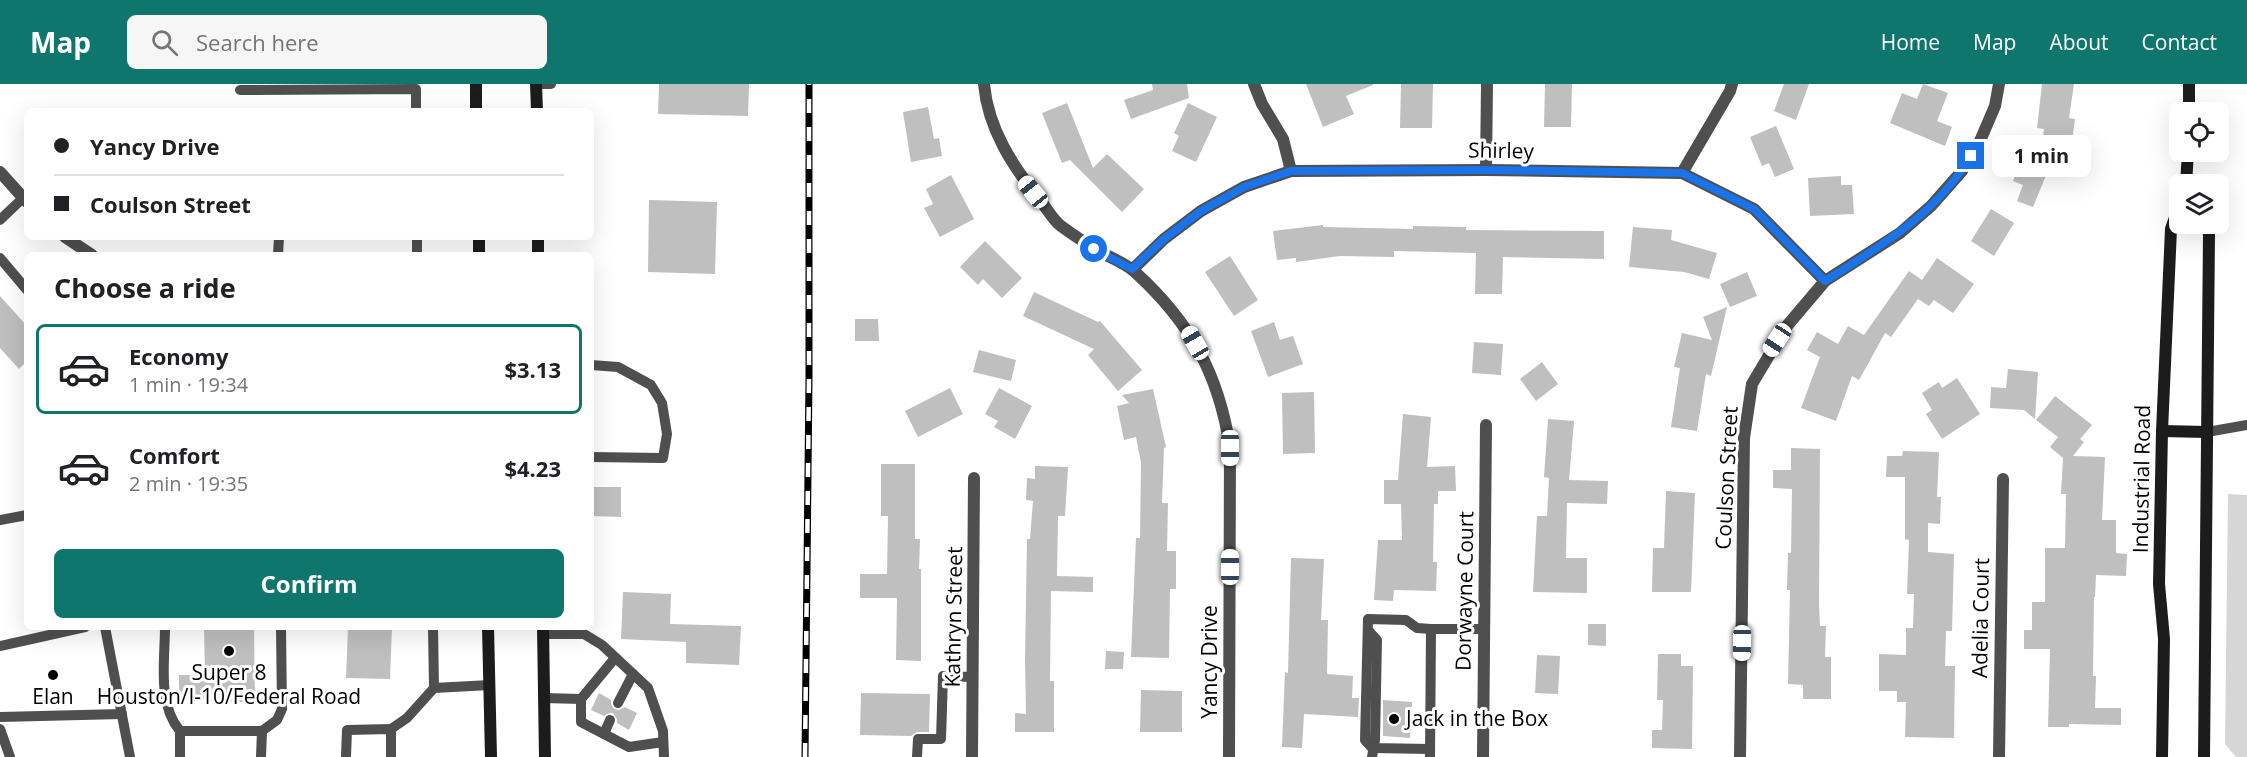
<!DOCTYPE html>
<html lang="en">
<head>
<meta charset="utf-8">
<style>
	body { margin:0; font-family:"Open Sans",sans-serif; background:#f6f6f6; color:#202124; height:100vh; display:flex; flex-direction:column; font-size:22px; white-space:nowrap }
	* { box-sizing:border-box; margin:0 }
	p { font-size:20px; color:#757577 }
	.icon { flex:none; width:33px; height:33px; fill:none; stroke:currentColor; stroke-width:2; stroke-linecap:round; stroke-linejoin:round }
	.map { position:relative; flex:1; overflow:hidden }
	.details { position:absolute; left:24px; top:168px; width:570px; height:378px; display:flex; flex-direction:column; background:#fff; border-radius:9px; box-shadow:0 6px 24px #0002 }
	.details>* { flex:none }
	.hud { position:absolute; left:24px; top:24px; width:570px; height:132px; border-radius:9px; box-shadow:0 6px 24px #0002; display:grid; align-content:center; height:132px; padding:0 30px; background:#fff }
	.fabs { position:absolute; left:2169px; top:18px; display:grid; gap:12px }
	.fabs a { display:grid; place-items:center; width:60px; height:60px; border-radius:9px; background:#fff; box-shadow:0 6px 24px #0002; font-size:30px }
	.end { position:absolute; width:27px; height:27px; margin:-14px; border:8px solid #1a73e8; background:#fff; box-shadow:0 0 0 3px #fff }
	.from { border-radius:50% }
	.bubble { position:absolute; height:42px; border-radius:9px; background:#fff; box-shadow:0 6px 24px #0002; font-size:20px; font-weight:700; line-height:42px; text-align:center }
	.car { position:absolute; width:18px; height:36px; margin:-18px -9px; border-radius:8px; box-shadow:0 0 4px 2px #0007; background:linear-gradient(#fff 24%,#345 0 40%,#fff 0 76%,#345 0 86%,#fff 0) }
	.hud b { display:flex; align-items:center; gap:21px; height:57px; font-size:22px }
	.hud b+b { border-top:2px solid #e0e0e0 }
	.hud i { width:15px; height:15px; background:#202124 }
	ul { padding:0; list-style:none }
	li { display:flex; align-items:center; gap:18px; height:90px; margin:0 12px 9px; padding:0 18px; border:3px solid transparent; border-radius:9px }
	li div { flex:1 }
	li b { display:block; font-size:22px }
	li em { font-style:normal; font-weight:700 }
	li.current { border-color:#0f766e }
	li>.icon { width:54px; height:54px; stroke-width:1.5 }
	h2 { padding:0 30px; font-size:27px; line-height:72px }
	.primary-button { display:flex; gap:12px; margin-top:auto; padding:12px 30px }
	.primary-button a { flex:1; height:69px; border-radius:9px; background:#0f766e; color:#fff; font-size:24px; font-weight:700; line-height:69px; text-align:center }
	header { display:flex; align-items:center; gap:36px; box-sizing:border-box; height:84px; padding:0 30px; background:#0f766e; color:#fff }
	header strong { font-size:28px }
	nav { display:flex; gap:33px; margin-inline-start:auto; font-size:21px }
	.search { width:420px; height:54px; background:#f6f6f6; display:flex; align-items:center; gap:15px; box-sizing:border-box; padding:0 21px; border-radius:9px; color:#757577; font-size:22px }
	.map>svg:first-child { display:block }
	.green { fill:#d6d6d6 }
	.building { fill:#bfbfbf }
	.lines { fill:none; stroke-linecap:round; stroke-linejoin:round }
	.lane { stroke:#4f4f4f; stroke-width:10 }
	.street { stroke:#4f4f4f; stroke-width:12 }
	.secondary { stroke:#1c1c1c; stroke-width:12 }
	.rail-casing { stroke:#000; stroke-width:7 }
	.rail { stroke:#fff; stroke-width:4.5; stroke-dasharray:14; stroke-linecap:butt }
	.route { stroke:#1a73e8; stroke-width:8 }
	.poi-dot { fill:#000; stroke:#fff; stroke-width:2 }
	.labels { text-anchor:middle; stroke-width:6; stroke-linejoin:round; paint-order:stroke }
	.street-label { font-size:21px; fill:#000; stroke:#fff }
	.poi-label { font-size:21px; fill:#000; stroke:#fff }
</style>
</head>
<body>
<header>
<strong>Map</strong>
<div class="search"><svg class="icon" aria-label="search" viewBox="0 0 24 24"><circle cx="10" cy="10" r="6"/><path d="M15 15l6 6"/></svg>Search here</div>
<nav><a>Home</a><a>Map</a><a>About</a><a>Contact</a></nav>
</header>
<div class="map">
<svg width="2247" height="673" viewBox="0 0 2247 673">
	<rect width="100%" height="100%" fill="#fff"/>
	<!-- green -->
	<path class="green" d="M2228,410l19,1v262h-11l-11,-13z"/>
	<!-- building -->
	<g class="building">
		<path d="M659,0h90l-1,32 -90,-2z"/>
		<path d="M1152,0h35l2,14 -58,21 -7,-19 29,-10z"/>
		<path d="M1306,0h67v1l-27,11 8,18 -31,13z"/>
		<path d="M1401,0h32l-1,44h-32z"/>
		<path d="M1545,0h27l-1,43h-27z"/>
		<path d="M1784,0h25l-13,36 -22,-9z"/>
		<path d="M1923,0l25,9 -11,28 15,6 -7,19 -55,-23 12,-30 15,6z"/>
		<path d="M2042,0h32l-5,34 6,1 -4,29 -29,-4 2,-15 -7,-1z"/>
		<path d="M1067,19l26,65 14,-14 37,35 -22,23 -52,-52 -8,3 -20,-50z"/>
		<path d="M1188,19l29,14 -21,45 -24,-11 7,-15 -5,-3z"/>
		<path d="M928,23l6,32 5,-1 3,18 -31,6 -8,-50z"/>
		<path d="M1776,42l18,43 -19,8 -6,-14 -7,3 -12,-29z"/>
		<path d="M2021,78l26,11 -14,34 -16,-6 6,-16 -10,-4z"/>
		<path d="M951,91l23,44 -34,18 -16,-29 9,-4 -7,-15z"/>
		<path d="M1841,92v9h11l2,29 -44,2 -2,-38z"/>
		<path d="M649,116l68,2 -2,72 -67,-2z"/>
		<path d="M1991,125l23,14 -20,33 -23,-15z"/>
		<path d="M1323,141v2l90,2v-3l53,1v3l138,1v28l-101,-2 -1,37h-27l1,-41 -82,-2v6l-54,-1 -44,6v-4l-19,2 -4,-29z"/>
		<path d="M1633,143l39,3 -1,10 46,13 -8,26 -25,-7 -55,-5z"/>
		<path d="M985,157l37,37 -20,20 -19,-19 -5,6 -18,-18z"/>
		<path d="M1230,172l28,44 -24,16 -29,-44z"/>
		<path d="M1937,174l37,26 -21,29 -19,-13 -5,6 -11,-7 -27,38 -6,-4 -26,47 -7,-4 -16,45 -35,-13 19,-51 -13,-7 10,-18 21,12 10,-18 16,9 45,-64 13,9z"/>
		<path d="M1747,188l10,24 -27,11 -10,-23z"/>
		<path d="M1034,208l64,30 2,-1 42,49 -24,21 -30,-36 6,-6 -71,-33z"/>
		<path d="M0,212l27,30v35l-8,8 -19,-21z"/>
		<path d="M1727,223l-16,69 -5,-2 -9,57 -26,-4 9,-59 -6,-1 8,-34 30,7 -9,-23z"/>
		<path d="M855,235h23l1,22h-24z"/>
		<path d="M1274,238l6,18 13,-4 10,28 -35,13 -17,-46z"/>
		<path d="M1474,258l29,2 -2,31 -29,-2z"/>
		<path d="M979,266l37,10 -5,21 -38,-9z"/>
		<path d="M1542,278l16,22 -22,17 -16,-22z"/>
		<path d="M2008,285l30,3 -3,47 -11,-9 -34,-2 1,-21 15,1z"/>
		<path d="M1957,294l23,36 -38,25 -16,-25 6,-4 -10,-17 17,-11 3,6z"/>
		<path d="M950,304l13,26 -45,23 -13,-26z"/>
		<path d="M999,304l33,18 -17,33 -21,-12 4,-6 -13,-7z"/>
		<path d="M1153,305l13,58 -2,1 -2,55h6l-1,48h9v38h-6l-1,69 -38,-1 5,-119h4l1,-75 -5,-26 -12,3 -7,-34 12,-3 -7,-8z"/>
		<path d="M1314,308l1,61 -32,1 -1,-61z"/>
		<path d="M2055,312l37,29 -12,14 4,3 -11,14 32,1 -3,63h14v33l11,1 -1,22 -30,-1 -1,22h-1l-1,79h3l-1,32h26v17l-52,-1v3h-21l2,-78h-26v-19h8v-28h13v-54h20l1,-54h-5l2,-36 -13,-11 8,-10 -22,-17z"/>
		<path d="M1403,330l28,3 -4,50 28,-1 1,25h-18v13h-4l-1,58h4l-1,29 -42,-1 -1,11 -19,-1 4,-60h24l-1,-36h-17v-24h14z"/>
		<path d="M1548,335l26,2 -5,59 39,1 -1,23 -40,-1 -1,55h21v35l-54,-1 4,-76h10l2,-38 -5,-1z"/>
		<path d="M1791,364l29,1 -1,156 1,21h6l-1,31h6v42h-28v-14l-15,-1 2,-94h-3l1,-37h3l1,-64 -19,-1v-18h18z"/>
		<path d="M1903,367l36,1 -2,45h4l-1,27 -12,-1v29l26,2 -2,77h-6l-1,35h10l-1,72 -49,-1 1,-35h-9v-11h-18v-37l27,1v-27h7l1,-34h-7l2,-54 -4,-1v-62h-19l1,-21h15z"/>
		<path d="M881,380h34v75h5l-1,30h2v92l-25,-1 1,-62h-37v-24h27l1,-58h-7z"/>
		<path d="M1035,382l33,1 -3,49h-7l-1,60 36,1v15l-42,-1 -1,90h4v51h-39v-19l11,1 -1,-54 2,-121h3l3,-38 -7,-1 1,-22 8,1z"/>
		<path d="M591,403h30v30l-30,-1z"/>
		<path d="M1666,407l29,2 -4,99h-39l1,-44h11z"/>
		<path d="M1291,474l33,1 -3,61h7l-1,54 26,2 -1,22h7l-1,19 -54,-3 -2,34 -20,-1 3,-75 3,1z"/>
		<path d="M623,508l48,2 -1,30 71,2 -2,39 -53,-2v-21l-65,-3z"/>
		<path d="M1588,540h18v22l-18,-1z"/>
		<path d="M204,543h50l1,75h-50v-3h-26v-24h26z"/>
		<path d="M348,543h44l-2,52 -44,-1z"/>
		<path d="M1106,567l18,1 -1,17h-18z"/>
		<path d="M1658,570h23v12h12l-1,83 -40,-1v-18h10l1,-30h-6z"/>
		<path d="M1537,571l23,1 -2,38 -23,-1z"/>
		<path d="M1141,606l41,1v41h-42z"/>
		<path d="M599,609l12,7v4l3,5 5,1 6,-3 12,6 -8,17 -12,-7v-4l-4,-6h-4l-5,3 -13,-6z"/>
		<path d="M861,609l69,1 -1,38h-12l-6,4 -51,-1z"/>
		<path d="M1383,616l29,2 -2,36 -27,-2z"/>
	</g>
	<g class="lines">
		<!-- lane -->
		<g class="lane">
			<path d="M536,0h15"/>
			<path d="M240,6l176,-1v22"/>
			<path d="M0,136l23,-22"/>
			<path d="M417,153v18"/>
			<path d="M278,171l1,-18"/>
			<path d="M0,174l27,32"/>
			<path d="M591,281l27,2 33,18 11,18 5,31 -4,24 -72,-1"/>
			<path d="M2207,348l40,-7"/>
			<path d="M0,436l27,-5"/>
			<path d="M105,543l25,130"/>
			<path d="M165,543c0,33 -8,77 15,104"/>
			<path d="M433,543l1,61 56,-3"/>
			<path d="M1368,546l9,10 -2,100 -3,17"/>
			<path d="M543,550h41l18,11 46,43 15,43 1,26"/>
			<path d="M0,562l85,-19"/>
			<path d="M544,614l37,1 34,-41"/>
			<path d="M581,615v23l48,25 34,-5"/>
			<path d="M618,619l15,-29"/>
			<path d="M0,633l122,-3"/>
			<path d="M0,645l10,28"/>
			<path d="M391,645l16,-11 27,-30"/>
			<path d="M262,647l15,-11 5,-11 -1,-82"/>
			<path d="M604,650l6,-14"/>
			<path d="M1430,665l-58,-1 -7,-8 3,-121 38,1 11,8 14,1"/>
			<path d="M180,673v-26h82l-1,26"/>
			<path d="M346,673l1,-27 44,-1v28"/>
			<path d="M917,673l1,-18h23l2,-63 29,1"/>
			<path d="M1430,673l1,-128h53"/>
		</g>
		<!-- street -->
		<g class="street">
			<path d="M984,0c4,45 29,83 57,117 6,8 12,19 20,25 11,8 23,16 34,23 13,8 29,13 40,23 55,50 84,102 95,176l-1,309"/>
			<path d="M1254,0l8,20 21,35 8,32"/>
			<path d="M1486,86l1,-86"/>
			<path d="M0,88l27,30"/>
			<path d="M1682,89l48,-82 2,-7"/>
			<path d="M65,153l27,18"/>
			<path d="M1133,185l31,-30 37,-28 43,-24 47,-16 195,-1 196,3 72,36 71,72"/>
			<path d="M972,673l2,-279"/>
			<path d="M1483,673l3,-332"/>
			<path d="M1740,673l4,-319 8,-54 34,-57 39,-46 75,-48 31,-27 31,-35 18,-30 15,-35 4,-22"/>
			<path d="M1999,673l4,-278"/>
		</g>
		<!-- secondary -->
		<g class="secondary">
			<path d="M476,0v27"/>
			<path d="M536,0l1,27"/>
			<path d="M2189,28v-28"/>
			<path d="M2186,100l2,-32"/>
			<path d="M479,153v18"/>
			<path d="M538,153v18"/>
			<path d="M2162,347l45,1"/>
			<path d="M488,543l3,130"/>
			<path d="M543,543l2,130"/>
			<path d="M2162,673l2,-118 -5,-55 3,-153 9,-202 9,-26"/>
			<path d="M2204,673l5,-523 -4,-10"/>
		</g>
		<!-- rail casing -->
		<g class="rail-casing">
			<path id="rail" d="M805,673l4,-380v-293"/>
		</g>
		<!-- rail -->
		<use href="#rail" class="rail"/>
	</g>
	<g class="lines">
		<!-- route -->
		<path class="route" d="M1094,165l38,20 32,-30 37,-28 43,-24 47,-16 195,-1 196,3 72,36 71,72c57,-36 110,-66 146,-125"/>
	</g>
	<!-- markers -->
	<g class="poi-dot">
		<circle cx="229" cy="567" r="6"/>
		<circle cx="53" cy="591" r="6"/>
		<circle cx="1394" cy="635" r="6"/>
	</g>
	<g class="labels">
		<!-- street labels -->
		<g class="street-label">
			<text transform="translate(1501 67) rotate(1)" y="7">Shirley</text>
			<text transform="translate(1727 394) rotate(-87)" y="7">Coulson Street</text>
			<text transform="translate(2142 395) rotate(-89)" y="7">Industrial Road</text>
			<text transform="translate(1465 507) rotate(-89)" y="7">Dorwayne Court</text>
			<text transform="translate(954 533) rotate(-89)" y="7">Kathryn Street</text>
			<text transform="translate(1981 534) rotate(-89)" y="7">Adelia Court</text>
			<text transform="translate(1210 578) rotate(-90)" y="7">Yancy Drive</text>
		</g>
		<!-- poi labels -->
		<g class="poi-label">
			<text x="229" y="596">Super 8<tspan x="229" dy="24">Houston/I-10/Federal Road</tspan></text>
			<text x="53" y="620">Elan</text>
			<text x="1406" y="642" text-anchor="start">Jack in the Box</text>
		</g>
	</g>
</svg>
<div class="fabs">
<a><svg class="icon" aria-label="locate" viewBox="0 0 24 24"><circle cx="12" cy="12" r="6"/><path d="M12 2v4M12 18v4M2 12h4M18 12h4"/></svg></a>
<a><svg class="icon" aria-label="layers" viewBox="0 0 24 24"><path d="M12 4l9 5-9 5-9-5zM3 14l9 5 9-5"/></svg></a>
</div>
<i class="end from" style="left:1094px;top:165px"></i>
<i class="end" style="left:1971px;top:72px"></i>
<div class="bubble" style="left:1992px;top:51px;width:99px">1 min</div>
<i class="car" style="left:1033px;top:108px;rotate:321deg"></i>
<i class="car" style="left:1777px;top:256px;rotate:213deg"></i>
<i class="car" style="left:1195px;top:259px;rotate:330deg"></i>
<i class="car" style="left:1230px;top:364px;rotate:180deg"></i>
<i class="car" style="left:1230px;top:483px;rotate:0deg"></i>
<i class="car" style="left:1742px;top:559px;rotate:181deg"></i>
<div class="hud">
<b><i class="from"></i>Yancy Drive</b>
<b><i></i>Coulson Street</b>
</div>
<section class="details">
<h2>Choose a ride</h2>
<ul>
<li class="current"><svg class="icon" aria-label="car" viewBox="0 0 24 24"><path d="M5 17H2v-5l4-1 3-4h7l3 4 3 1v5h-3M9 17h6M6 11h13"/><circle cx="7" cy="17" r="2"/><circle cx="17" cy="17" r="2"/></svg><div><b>Economy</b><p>1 min · 19:34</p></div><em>$3.13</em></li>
<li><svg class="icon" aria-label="car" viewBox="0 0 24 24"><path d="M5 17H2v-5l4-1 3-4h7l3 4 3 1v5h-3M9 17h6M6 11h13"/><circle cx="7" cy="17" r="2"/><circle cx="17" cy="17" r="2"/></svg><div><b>Comfort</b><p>2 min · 19:35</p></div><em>$4.23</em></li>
</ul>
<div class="primary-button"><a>Confirm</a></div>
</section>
</div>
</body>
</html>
